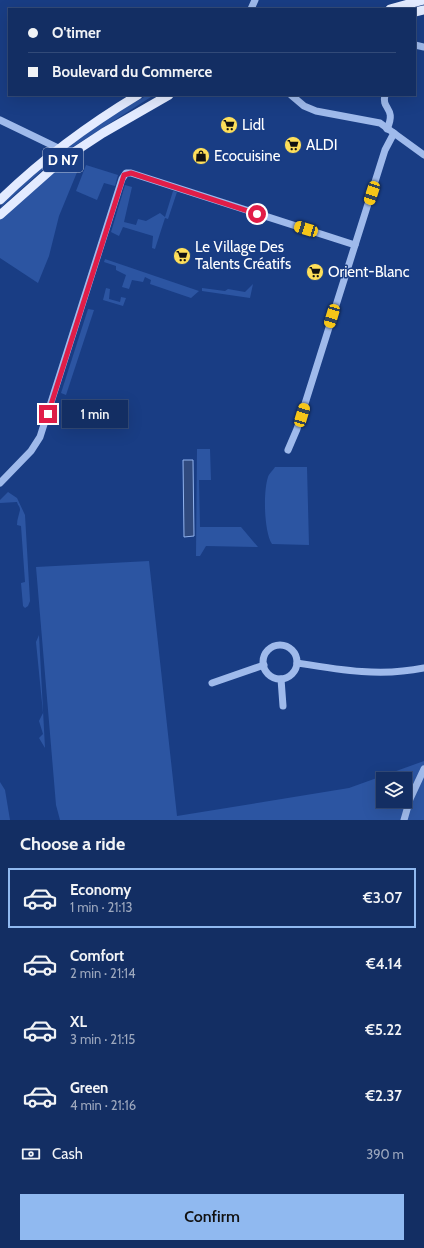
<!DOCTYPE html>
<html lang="en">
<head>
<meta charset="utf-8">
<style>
	body { margin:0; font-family:Cabin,sans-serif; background:#203a6c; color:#f1f3f6; height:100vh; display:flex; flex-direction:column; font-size:15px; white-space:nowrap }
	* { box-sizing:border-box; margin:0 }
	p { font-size:13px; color:#9da8be }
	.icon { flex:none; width:22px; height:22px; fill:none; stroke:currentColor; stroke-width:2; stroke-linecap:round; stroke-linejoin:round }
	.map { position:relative; height:820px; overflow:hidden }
	.drawer { display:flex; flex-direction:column; background:#132e63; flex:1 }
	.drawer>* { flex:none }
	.guide { position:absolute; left:8px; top:8px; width:408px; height:88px; border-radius:0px; box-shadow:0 4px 16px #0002,0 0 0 1px #324a78; display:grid; align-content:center; height:88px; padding:0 20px; background:#132e63 }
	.fabs { position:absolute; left:376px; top:772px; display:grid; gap:8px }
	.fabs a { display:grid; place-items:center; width:36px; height:36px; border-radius:0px; background:#132e63; box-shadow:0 4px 16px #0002,0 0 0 1px #324a78; font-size:20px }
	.end { position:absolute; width:18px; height:18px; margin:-9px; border:5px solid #e11d48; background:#fff; box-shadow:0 0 0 2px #fff }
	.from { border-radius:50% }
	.bubble { position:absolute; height:28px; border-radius:0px; background:#132e63; box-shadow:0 4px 16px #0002,0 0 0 1px #324a78; font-size:13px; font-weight:600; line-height:28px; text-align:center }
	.car { position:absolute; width:12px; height:24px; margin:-12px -6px; border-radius:5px; box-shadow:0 0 3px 1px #0007; background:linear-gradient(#f5c518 24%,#345 0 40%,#f5c518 0 76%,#345 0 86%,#f5c518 0) }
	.guide b { display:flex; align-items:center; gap:14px; height:38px; font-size:15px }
	.guide b+b { border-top:1px solid #324a78 }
	.guide i { width:10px; height:10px; background:#f1f3f6 }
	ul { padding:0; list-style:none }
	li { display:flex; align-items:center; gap:12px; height:60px; margin:0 8px 6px; padding:0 12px; border:2px solid transparent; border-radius:0px }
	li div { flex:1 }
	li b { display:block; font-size:15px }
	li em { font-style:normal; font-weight:600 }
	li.on { border-color:#90b9f0 }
	li>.icon { width:36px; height:36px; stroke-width:1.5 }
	h2 { padding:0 20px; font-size:18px; line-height:48px }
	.pay { display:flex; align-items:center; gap:10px; height:44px; padding:0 20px; font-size:15px }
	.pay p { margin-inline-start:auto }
	.action { display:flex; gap:8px; margin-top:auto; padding:8px 20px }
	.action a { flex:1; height:46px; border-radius:0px; background:#90b9f0; color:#111; font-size:16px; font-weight:600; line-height:46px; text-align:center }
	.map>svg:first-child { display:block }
	.green { fill:#2c55a2; fill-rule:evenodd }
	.water { fill:#304a7e; stroke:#91b3ee }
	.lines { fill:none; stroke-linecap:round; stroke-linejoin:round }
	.minor { stroke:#9fbaeb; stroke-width:7 }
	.major { stroke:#e3ebff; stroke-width:9 }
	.route { stroke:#e11d48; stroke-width:5 }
	.labels { text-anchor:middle; stroke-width:3; stroke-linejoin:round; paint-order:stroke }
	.shield { fill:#193d84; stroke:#bac5da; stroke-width:1 }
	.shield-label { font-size:14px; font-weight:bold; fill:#fff }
	.poi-label { font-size:15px; fill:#fff; stroke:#193d84; text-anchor:start }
</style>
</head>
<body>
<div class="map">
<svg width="424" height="820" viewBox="0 0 424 820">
	<rect width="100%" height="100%" fill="#193d84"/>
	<!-- green -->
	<g class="green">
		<path d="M148,95h6l-86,55 -22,17 -46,41c6,-11 21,-22 30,-30 37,-31 75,-61 118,-83z"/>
		<path d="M62,165h18l-21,51 -10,40 -11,27 -38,-25v-39z"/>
		<path d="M86,165l32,10 -3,11 -11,-3 -7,17 -21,-9z"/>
		<path d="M125,185l7,2 -8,35 12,3 2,-6 8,2 14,-8 5,4 8,-26 4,1 -9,27 -3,-1 -10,31 -3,-1 1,-12 -30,-9 -4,9 -8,-4z"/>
		<path d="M105,259l94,32 -8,7 -41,-14 1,-4 -6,-3 -2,5 -11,-2 -3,9 -7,-2 4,-12 -10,-5v-4l-12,-4z"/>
		<path d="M253,284l-3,14 -48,-7v-3l23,3 3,-2 17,3z"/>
		<path d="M106,288l4,1 -1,10 11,3 1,-5 5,1 -3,8 -20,-6z"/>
		<path d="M88,309l6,1 -28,85 -5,-2z"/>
		<path d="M197,449h13l1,31h-12l1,47h41l17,20 -52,-1 -6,10h-4z"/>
		<path d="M275,467h32l2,78 -37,-1c-8,-12 -9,-52 -4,-67 1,-3 5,-7 7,-10z"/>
		<path d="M8,492l9,6 8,17 5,86 -2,5 -3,2 -2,-2 -2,-23 4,-1 -4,-56 -4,-1c0,-6 2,-10 3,-15 0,-4 -2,-4 -3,-8l-17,1v-3z"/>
		<path d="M149,561l28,255 172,-28 75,-27v59h-364l-4,-15 -20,-238zM383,779h22v22h-22z"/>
		<path d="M39,635l6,113 -6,-10 4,-4 -4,-13 4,-8 -7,-71z"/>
		<path d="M0,782l5,8 5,30h-10z"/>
	</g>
	<!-- water -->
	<path class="water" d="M183,460h10l1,76 -10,1z"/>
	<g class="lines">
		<!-- minor -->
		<g class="minor">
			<path d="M251,9l4,-9"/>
			<path d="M415,45l9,2"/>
			<path d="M291,95l13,11 12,5 64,12 44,32"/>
			<path d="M385,95c-4,15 12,12 2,34"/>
			<path d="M0,120l58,28"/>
			<path d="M288,450l9,-21 88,-279 9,-17"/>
			<path d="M0,483l31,-32 9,-14 82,-258 4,-6h5l224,72"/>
			<circle cx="280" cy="662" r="17"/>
			<path d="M297,663c43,7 84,14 127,5"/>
			<path d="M281,679l2,27"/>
			<path d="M212,683l52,-18"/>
			<path d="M404,820l6,-21 14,-30"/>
		</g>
		<!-- major -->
		<g class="major">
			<path d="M390,9l33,-9"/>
			<path d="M415,12l9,-2"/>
			<path d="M0,200c42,-41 88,-75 138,-105"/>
			<path d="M0,215l62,-55 41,-27 66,-38"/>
		</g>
	</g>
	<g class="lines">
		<!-- route -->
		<path class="route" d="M48,414l76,-239 7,-2 126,41"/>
	</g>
	<!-- icons -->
	<defs>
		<g id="supermarket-disc" transform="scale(0.9)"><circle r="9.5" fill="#fedf5a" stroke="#193d84"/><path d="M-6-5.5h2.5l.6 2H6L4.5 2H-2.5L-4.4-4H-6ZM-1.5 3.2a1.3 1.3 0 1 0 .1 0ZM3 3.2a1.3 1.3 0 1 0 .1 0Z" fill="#111"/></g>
		<g id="shop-disc" transform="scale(0.9)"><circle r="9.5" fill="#fedf5a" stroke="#193d84"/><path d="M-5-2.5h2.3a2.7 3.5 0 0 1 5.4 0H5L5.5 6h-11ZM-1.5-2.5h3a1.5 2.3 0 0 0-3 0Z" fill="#111"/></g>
	</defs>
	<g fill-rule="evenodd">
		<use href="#supermarket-disc" x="229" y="125"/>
		<use href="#supermarket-disc" x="293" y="145"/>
		<use href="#shop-disc" x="201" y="156"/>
		<use href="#supermarket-disc" x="182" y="256"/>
		<use href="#supermarket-disc" x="315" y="272"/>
	</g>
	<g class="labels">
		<!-- shield labels -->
		<rect class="shield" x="43" y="148" width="40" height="24" rx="3"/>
		<g class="shield-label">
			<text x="63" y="165">D N7</text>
		</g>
		<!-- poi labels -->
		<g class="poi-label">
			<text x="242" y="130">Lidl</text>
			<text x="306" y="150">ALDI</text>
			<text x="214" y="161">Ecocuisine</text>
			<text x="195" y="252">Le Village Des<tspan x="195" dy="17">Talents Créatifs</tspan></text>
			<text x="328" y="277">Orient-Blanc</text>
		</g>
	</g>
</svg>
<div class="fabs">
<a><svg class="icon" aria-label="layers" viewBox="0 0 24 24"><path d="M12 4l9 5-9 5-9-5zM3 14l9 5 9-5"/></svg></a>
</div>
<i class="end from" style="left:257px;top:214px"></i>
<i class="end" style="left:48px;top:414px"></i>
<div class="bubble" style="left:62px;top:400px;width:66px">1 min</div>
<i class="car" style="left:372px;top:193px;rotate:198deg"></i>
<i class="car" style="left:306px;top:229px;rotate:287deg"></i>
<i class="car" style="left:332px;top:316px;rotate:197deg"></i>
<i class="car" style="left:302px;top:415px;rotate:17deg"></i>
<div class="guide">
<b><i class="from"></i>O'timer</b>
<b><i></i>Boulevard du Commerce</b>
</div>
</div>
<section class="drawer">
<h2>Choose a ride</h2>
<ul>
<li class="on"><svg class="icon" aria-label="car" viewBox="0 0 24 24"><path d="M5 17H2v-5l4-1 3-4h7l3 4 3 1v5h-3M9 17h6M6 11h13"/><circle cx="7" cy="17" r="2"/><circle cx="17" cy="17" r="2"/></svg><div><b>Economy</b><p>1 min · 21:13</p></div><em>€3.07</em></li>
<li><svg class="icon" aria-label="car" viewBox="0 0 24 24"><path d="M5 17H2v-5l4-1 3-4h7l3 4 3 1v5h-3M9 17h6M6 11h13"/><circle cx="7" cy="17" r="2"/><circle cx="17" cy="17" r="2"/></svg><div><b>Comfort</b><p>2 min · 21:14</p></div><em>€4.14</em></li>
<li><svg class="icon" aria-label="car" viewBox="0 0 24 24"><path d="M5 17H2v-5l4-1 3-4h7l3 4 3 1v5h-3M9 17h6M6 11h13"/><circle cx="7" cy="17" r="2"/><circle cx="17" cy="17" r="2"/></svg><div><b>XL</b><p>3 min · 21:15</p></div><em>€5.22</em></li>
<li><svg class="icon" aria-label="car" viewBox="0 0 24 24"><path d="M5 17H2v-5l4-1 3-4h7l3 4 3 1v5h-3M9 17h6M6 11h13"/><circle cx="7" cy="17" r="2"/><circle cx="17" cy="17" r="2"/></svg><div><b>Green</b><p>4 min · 21:16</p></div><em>€2.37</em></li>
</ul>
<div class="pay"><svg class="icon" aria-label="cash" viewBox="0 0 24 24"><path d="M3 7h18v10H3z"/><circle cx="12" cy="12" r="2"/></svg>Cash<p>390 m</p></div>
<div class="action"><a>Confirm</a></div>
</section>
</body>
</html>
